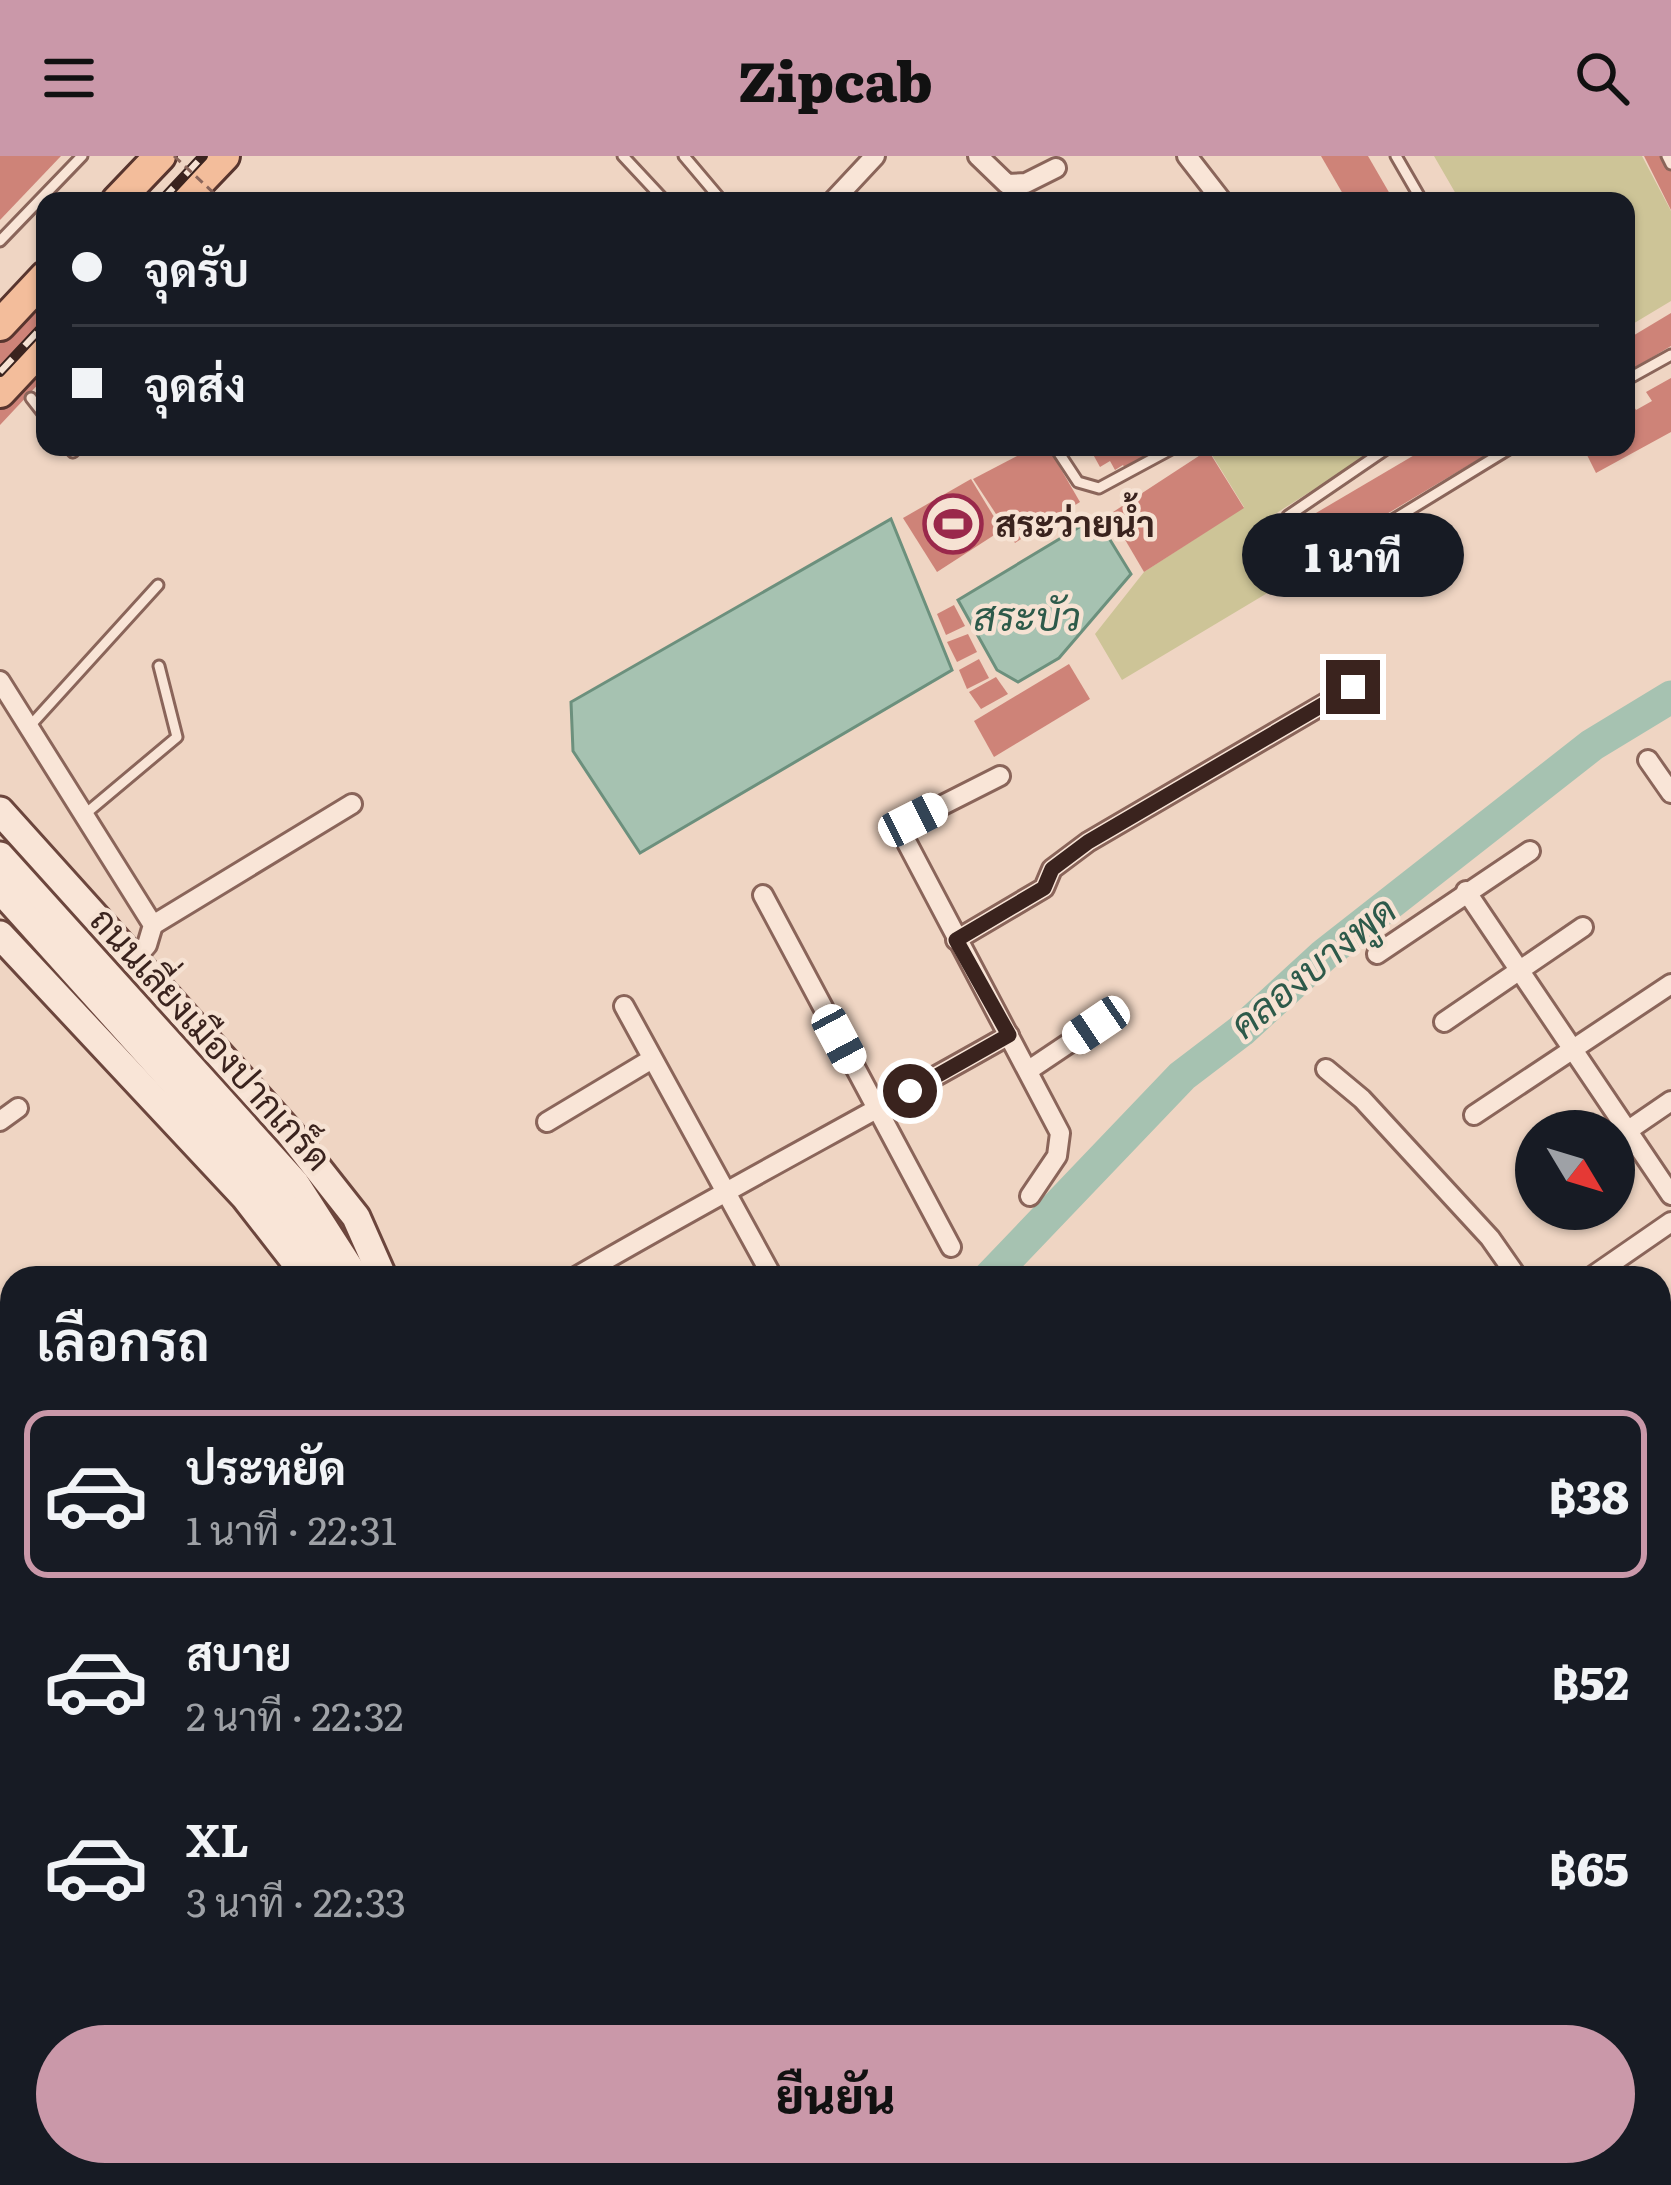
<!DOCTYPE html>
<html lang="th">
<head>
<meta charset="utf-8">
<style>
	body { margin:0; font-family:Literata,Sarabun,serif; background:#20242c; color:#f1f3f6; height:100vh; display:flex; flex-direction:column; font-size:45px; white-space:nowrap }
	* { box-sizing:border-box; margin:0 }
	p { font-size:39px; color:#9ea1a6 }
	.icon { flex:none; width:66px; height:66px; fill:none; stroke:currentColor; stroke-width:2; stroke-linecap:round; stroke-linejoin:round }
	.map { position:relative; flex:1; overflow:hidden }
	.side { position:absolute; left:0px; top:1110px; width:1671px; height:921px; display:flex; flex-direction:column; background:#171b24; border-radius:36px 36px 0 0; box-shadow:0 3px 9px #0004 }
	.side>* { flex:none }
	.hud { position:absolute; left:36px; top:36px; width:1599px; height:264px; border-radius:24px; box-shadow:0 3px 9px #0004; display:grid; align-content:center; height:264px; padding:0 36px; background:#171b24 }
	.needle { width:78px; rotate:128deg }
	.controls { position:absolute; left:1515px; top:954px; display:grid; gap:24px }
	.controls a { display:grid; place-items:center; width:120px; height:120px; border-radius:50%; background:#171b24; box-shadow:0 3px 9px #0004; font-size:60px }
	.end { position:absolute; width:54px; height:54px; margin:-27px; border:15px solid #3a231e; background:#fff; box-shadow:0 0 0 6px #fff }
	.from { border-radius:50% }
	.bubble { position:absolute; height:84px; border-radius:42px; background:#171b24; box-shadow:0 3px 9px #0004; font-size:39px; font-weight:800; line-height:84px; text-align:center }
	.car { position:absolute; width:36px; height:72px; margin:-36px -18px; border-radius:15px; box-shadow:0 0 9px 3px #0007; background:linear-gradient(#fff 24%,#345 0 40%,#fff 0 76%,#345 0 86%,#fff 0) }
	.hud b { display:flex; align-items:center; gap:42px; height:114px; font-size:45px }
	.hud b+b { border-top:3px solid #363941 }
	.hud i { width:30px; height:30px; background:#f1f3f6 }
	ul { padding:0; list-style:none }
	li { display:flex; align-items:center; gap:36px; height:168px; margin:0 24px 18px; padding:0 12px; border:6px solid transparent; border-radius:24px }
	li div { flex:1 }
	li b { display:block; font-size:45px }
	li em { font-style:normal; font-weight:800 }
	li.current { border-color:#ca98a9 }
	li>.icon { width:108px; height:108px; stroke-width:1.5 }
	h2 { padding:0 36px; font-size:54px; line-height:144px }
	.button { display:flex; gap:24px; margin-top:auto; padding:24px 36px }
	.button a { flex:1; height:138px; border-radius:72px; background:#ca98a9; color:#111; font-size:48px; font-weight:800; line-height:138px; text-align:center }
	header { display:flex; justify-content:space-between; align-items:center; height:156px; padding:0 36px; background:#ca98a9; color:#111; font-size:54px; font-weight:800 }
	.map>svg:first-child { display:block }
	.green { fill:#cdc497 }
	.water { fill:#a6c2b1; stroke:#6c907d; stroke-width:3 }
	.lines { fill:none; stroke-linecap:round; stroke-linejoin:round }
	.river { stroke:#a6c2b1; stroke-width:33 }
	.building { fill:#ce8378 }
	.lane-casing { stroke:#8a655a; stroke-width:15 }
	.street-casing { stroke:#8a655a; stroke-width:24 }
	.secondary-casing { stroke:#6c463d; stroke-width:33 }
	.primary-casing { stroke:#58352e; stroke-width:36 }
	.lane { stroke:#f9e5d7; stroke-width:9 }
	.street { stroke:#f9e5d7; stroke-width:18 }
	.secondary { stroke:#f9e5d7; stroke-width:27 }
	.primary { stroke:#f3bd9b; stroke-width:30 }
	.rail-casing { stroke:#3a231e; stroke-width:10 }
	.rail { stroke:#f6e2d3; stroke-width:6; stroke-dasharray:18; stroke-linecap:butt }
	.path-bridge { stroke:#8a655a; stroke-width:3; stroke-dasharray:9 6; stroke-linecap:butt }
	.route { stroke:#3a231e; stroke-width:15 }
	.labels { text-anchor:middle; stroke-width:9; stroke-linejoin:round; paint-order:stroke }
	.poi-label { font-size:36px; font-weight:bold; fill:#3a231e; stroke:#f6e2d3; text-anchor:start }
	.street-label { font-size:36px; fill:#3a231e; stroke:#f6e2d3 }
	.water-label { font-size:39px; font-style:italic; fill:#2d5a4a; stroke:#f6e2d3 }
</style>
</head>
<body>
<header><svg class="icon" aria-label="menu" viewBox="0 0 24 24"><path d="M4 6h16M4 12h16M4 18h16"/></svg>Zipcab<svg class="icon" aria-label="search" viewBox="0 0 24 24"><circle cx="10" cy="10" r="6"/><path d="M15 15l6 6"/></svg></header>
<div class="map">
<svg width="1671" height="2029" viewBox="0 0 1671 2029">
	<rect width="100%" height="100%" fill="#efd5c3"/>
	<!-- green -->
	<g class="green">
		<path d="M1434,0h208l29,55v90l-45,27v-127h-166z"/>
		<path d="M1207,291h174l-125,79 33,54 -167,100 -27,-46 49,-62 100,-65z"/>
	</g>
	<!-- water -->
	<g class="water">
		<path d="M1096,361l35,57 -72,84 -41,24 -21,-12 -39,-70z"/>
		<path d="M891,363l61,151 -312,183 -67,-102 -2,-49z"/>
	</g>
	<g class="lines">
		<!-- river -->
		<g class="river">
			<path d="M989,1122l193,-202 59,-45 83,-76 268,-210 79,-48"/>
			<path d="M0,2016l12,-9"/>
		</g>
	</g>
	<!-- building -->
	<g class="building">
		<path d="M0,0h61l-61,64z"/>
		<path d="M1321,0h47l26,45h-47z"/>
		<path d="M1644,0h27v54z"/>
		<path d="M45,114v107l-45,48v-107z"/>
		<path d="M1671,157v33l-45,27v-33z"/>
		<path d="M1671,222v54l-75,41 -13,-26h43v-45l4,-2 6,10 16,-9 -6,-9z"/>
		<path d="M1034,291h14l32,55 -65,41 -42,-64z"/>
		<path d="M1089,291h81l-42,26 -5,-8 -8,5 -5,-9 -10,6z"/>
		<path d="M1428,291h71l-181,108 -19,-32z"/>
		<path d="M1208,294l36,58 -100,64 -34,-58z"/>
		<path d="M971,323l31,51 -65,42 -34,-54z"/>
		<path d="M1288,370l16,24 -18,11 -14,-24z"/>
		<path d="M954,449l11,21 -19,9 -9,-21z"/>
		<path d="M968,478l9,18 -20,10 -10,-20z"/>
		<path d="M979,503l10,19 -22,11 -8,-19z"/>
		<path d="M1069,508l21,35 -96,58 -20,-36z"/>
		<path d="M996,521l12,17 -27,15 -12,-17z"/>
	</g>
	<g class="lines">
		<!-- lane casing -->
		<g class="lane-casing">
			<g id="lane">
				<path d="M623,0l42,45"/>
				<path d="M684,0l38,45"/>
				<path d="M1396,0l26,45"/>
				<path d="M1667,0l4,8"/>
				<path d="M0,85l82,-85"/>
				<path d="M1626,224l45,-25"/>
				<path d="M31,242l14,18"/>
				<path d="M69,291l4,5"/>
				<path d="M1055,291l23,35 21,6 76,-41"/>
				<path d="M1389,291l-101,69 28,43 10,2 186,-114"/>
				<path d="M29,571l129,-142"/>
				<path d="M84,659l93,-78 -18,-71"/>
				<path d="M192,2029l13,-10"/>
			</g>
		</g>
		<!-- street casing -->
		<g class="street-casing">
			<g id="street">
				<path d="M978,0l29,28 19,-1 30,-15"/>
				<path d="M1187,0l35,45"/>
				<path d="M833,45l42,-45"/>
				<path d="M0,525l153,244 -6,20 -13,15"/>
				<path d="M1648,604l23,33"/>
				<path d="M1000,620l-87,44 -9,8 2,13 154,292 -3,23 -27,40"/>
				<path d="M1466,735l205,304"/>
				<path d="M763,739l188,352"/>
				<path d="M153,769l199,-121"/>
				<path d="M956,784l88,-52 8,-19 36,-27 265,-155"/>
				<path d="M1377,798l153,-103"/>
				<path d="M624,850l149,272"/>
				<path d="M1444,866l139,-95"/>
				<path d="M1326,913l36,30 128,139 28,40"/>
				<path d="M1029,914l67,-45"/>
				<path d="M1474,959l197,-131"/>
				<path d="M0,965l18,-13"/>
				<path d="M547,966l105,-63"/>
				<path d="M1614,984l57,-39"/>
				<path d="M574,1122c144,-84 291,-161 435,-243"/>
				<path d="M1590,1122l81,-56"/>
				<path d="M0,1258l12,-8"/>
				<path d="M1659,1299l12,-10"/>
				<path d="M1659,1421l12,-9"/>
				<path d="M1659,1520l12,17"/>
				<path d="M1659,1659l12,-9"/>
				<path d="M1659,1774l12,-8"/>
				<path d="M0,1836l12,-8"/>
				<path d="M1659,1890l12,-13"/>
				<path d="M1659,1922l12,8"/>
				<path d="M1129,2019l6,10"/>
				<path d="M1297,2019l5,10"/>
				<path d="M1610,2019l14,10"/>
				<path d="M97,2029l13,-10"/>
				<path d="M271,2029l13,-10"/>
				<path d="M548,2029l13,-10"/>
				<path d="M916,2029l13,-10"/>
				<path d="M1329,2029l18,-10"/>
			</g>
		</g>
		<!-- secondary casing -->
		<g class="secondary-casing">
			<g id="secondary">
				<path d="M0,655l289,321 67,85 27,61"/>
				<path d="M0,700l295,327 61,95"/>
				<path d="M0,733l283,315 46,74"/>
				<path d="M0,779l245,262 63,81"/>
				<path d="M420,2019v10"/>
				<path d="M452,2019l1,10"/>
			</g>
		</g>
		<!-- primary casing -->
		<g class="primary-casing">
			<g id="primary">
				<path d="M117,45l43,-45"/>
				<path d="M181,45l43,-45"/>
				<path d="M0,169l45,-48"/>
				<path d="M0,236l45,-48"/>
			</g>
		</g>
		<!-- lane -->
		<use href="#lane" class="lane"/>
		<!-- street -->
		<use href="#street" class="street"/>
		<!-- secondary -->
		<use href="#secondary" class="secondary"/>
		<!-- primary -->
		<use href="#primary" class="primary"/>
		<!-- rail casing -->
		<g class="rail-casing">
			<g id="rail">
				<path d="M161,45l42,-45"/>
				<path d="M0,216l45,-48"/>
			</g>
		</g>
		<!-- rail -->
		<use href="#rail" class="rail"/>
		<!-- path-bridge -->
		<path class="path-bridge" d="M174,0l43,40"/>
	</g>
	<g class="lines">
		<!-- route -->
		<path class="route" d="M910,935l99,-56 -53,-95 88,-52 8,-19 36,-27 265,-155"/>
	</g>
	<!-- icons -->
	<defs>
		<g id="stadium-ring" transform="scale(3)"><circle r="9.5" fill="#f6e2d3" stroke="#9a284b" stroke-width="1.5"/><path d="M0-5a6.5 5 0 1 0 0 10a6.5 5 0 1 0 0-10ZM-3.5-1.8h7v3.6h-7Z" fill="#9a284b"/></g>
	</defs>
	<g fill-rule="evenodd">
		<use href="#stadium-ring" x="953" y="368"/>
	</g>
	<g class="labels">
		<!-- poi labels -->
		<g class="poi-label">
			<text x="995" y="381">สระว่ายน้ำ</text>
		</g>
		<!-- street labels -->
		<g class="street-label">
			<text transform="translate(211 883) rotate(48)" y="13">ถนนเลี่ยงเมืองปากเกร็ด</text>
		</g>
		<!-- water labels -->
		<g class="water-label">
			<text x="1027" y="475">สระบัว</text>
			<text transform="translate(1313 811) rotate(-39)" y="14">คลองบางพูด</text>
		</g>
	</g>
</svg>
<div class="controls">
<a><svg class="needle" viewBox="-14 -14 28 28"><path d="M0-13l5 13h-10z" fill="#e53935"/><path d="M0 13l5-13h-10z" fill="#9ea1a6"/></svg></a>
</div>
<i class="end from" style="left:910px;top:935px"></i>
<i class="end" style="left:1353px;top:531px"></i>
<div class="bubble" style="left:1242px;top:357px;width:222px">1 นาที</div>
<i class="car" style="left:913px;top:664px;rotate:63deg"></i>
<i class="car" style="left:1096px;top:869px;rotate:236deg"></i>
<i class="car" style="left:839px;top:883px;rotate:152deg"></i>
<div class="hud">
<b><i class="from"></i>จุดรับ</b>
<b><i></i>จุดส่ง</b>
</div>
<section class="side">
<h2>เลือกรถ</h2>
<ul>
<li class="current"><svg class="icon" aria-label="car" viewBox="0 0 24 24"><path d="M5 17H2v-5l4-1 3-4h7l3 4 3 1v5h-3M9 17h6M6 11h13"/><circle cx="7" cy="17" r="2"/><circle cx="17" cy="17" r="2"/></svg><div><b>ประหยัด</b><p>1 นาที · 22:31</p></div><em>฿38</em></li>
<li><svg class="icon" aria-label="car" viewBox="0 0 24 24"><path d="M5 17H2v-5l4-1 3-4h7l3 4 3 1v5h-3M9 17h6M6 11h13"/><circle cx="7" cy="17" r="2"/><circle cx="17" cy="17" r="2"/></svg><div><b>สบาย</b><p>2 นาที · 22:32</p></div><em>฿52</em></li>
<li><svg class="icon" aria-label="car" viewBox="0 0 24 24"><path d="M5 17H2v-5l4-1 3-4h7l3 4 3 1v5h-3M9 17h6M6 11h13"/><circle cx="7" cy="17" r="2"/><circle cx="17" cy="17" r="2"/></svg><div><b>XL</b><p>3 นาที · 22:33</p></div><em>฿65</em></li>
</ul>
<div class="button"><a>ยืนยัน</a></div>
</section>
</div>
</body>
</html>
